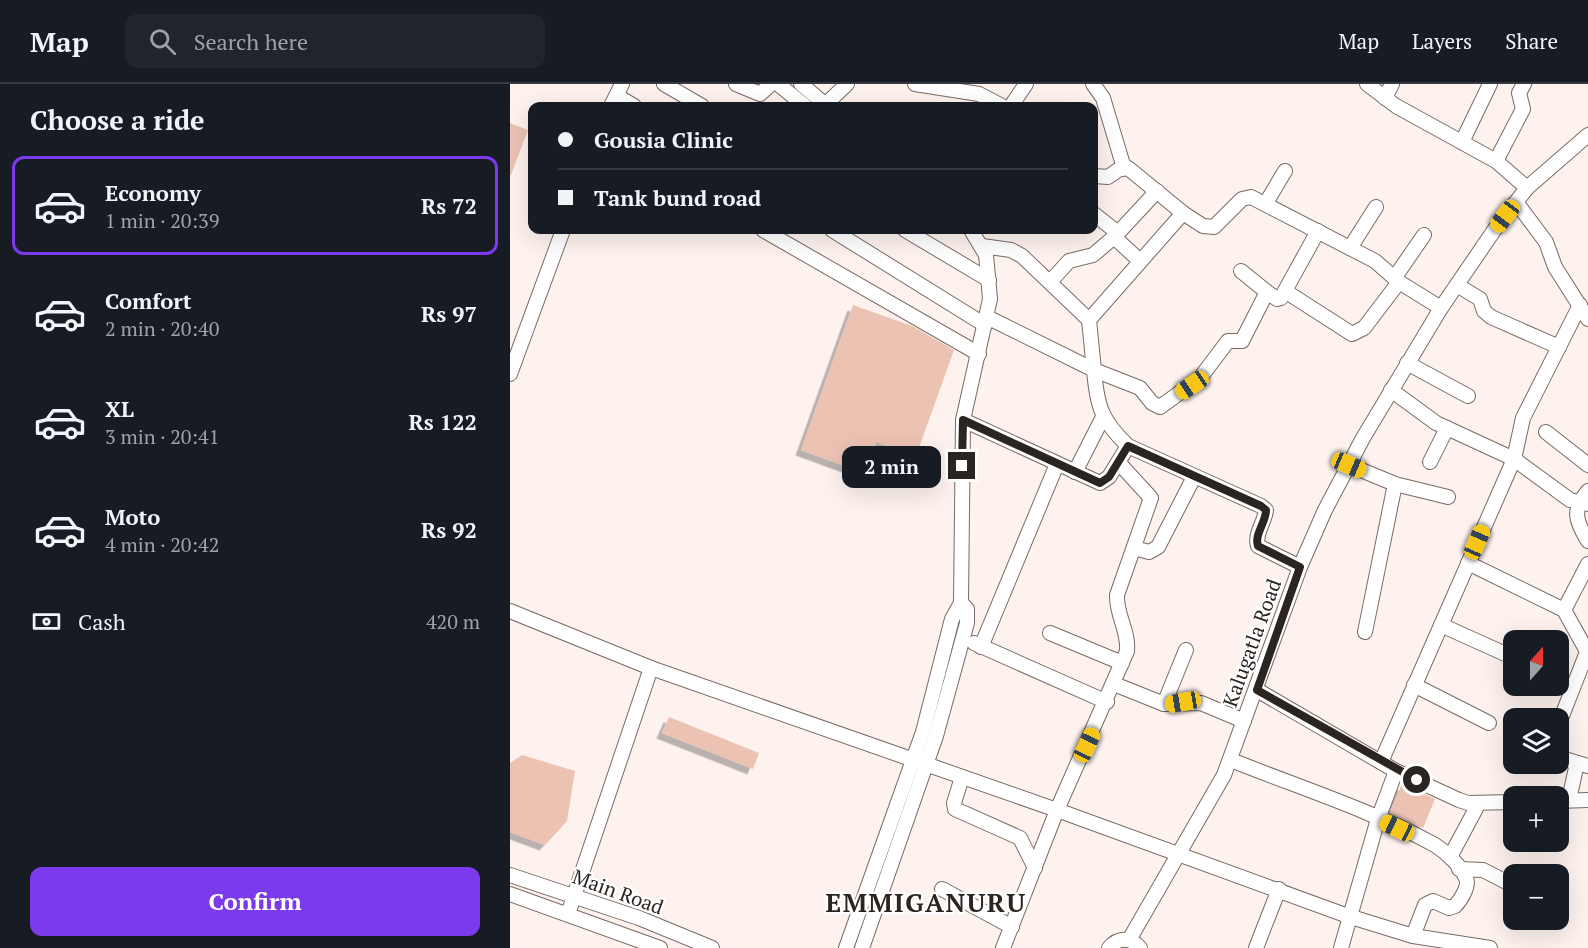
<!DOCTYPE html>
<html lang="en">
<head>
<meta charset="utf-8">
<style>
	body { margin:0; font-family:"PT Serif",serif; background:#20242c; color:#f1f3f6; height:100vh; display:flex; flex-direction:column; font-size:22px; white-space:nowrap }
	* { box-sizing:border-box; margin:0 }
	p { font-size:20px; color:#9ea1a6 }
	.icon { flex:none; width:33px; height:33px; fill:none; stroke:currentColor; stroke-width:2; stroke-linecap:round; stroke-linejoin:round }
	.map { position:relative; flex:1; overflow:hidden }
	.side { display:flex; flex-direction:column; background:#171b24; width:510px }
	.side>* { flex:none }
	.banner { position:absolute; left:18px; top:18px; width:570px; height:132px; border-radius:12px; box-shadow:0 6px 24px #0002; display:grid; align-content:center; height:132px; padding:0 30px; background:#171b24 }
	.needle { width:39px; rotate:21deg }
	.buttons { position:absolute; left:993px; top:546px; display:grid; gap:12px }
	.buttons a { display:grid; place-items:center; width:66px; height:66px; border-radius:12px; background:#171b24; box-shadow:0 6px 24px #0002; font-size:30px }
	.end { position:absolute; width:27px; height:27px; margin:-14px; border:8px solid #2b2522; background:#fff; box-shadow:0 0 0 3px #fff }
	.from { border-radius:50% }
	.bubble { position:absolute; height:42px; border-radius:12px; background:#171b24; box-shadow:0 6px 24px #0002; font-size:20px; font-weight:700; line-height:42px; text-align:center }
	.car { position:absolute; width:18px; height:36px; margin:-18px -9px; border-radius:8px; box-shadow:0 0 4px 2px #0007; background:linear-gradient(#f5c518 24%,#345 0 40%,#f5c518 0 76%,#345 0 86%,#f5c518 0) }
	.banner b { display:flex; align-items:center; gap:21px; height:57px; font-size:22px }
	.banner b+b { border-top:2px solid #363941 }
	.banner i { width:15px; height:15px; background:#f1f3f6 }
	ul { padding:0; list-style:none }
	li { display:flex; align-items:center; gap:18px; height:99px; margin:0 12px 9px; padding:0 18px; border:3px solid transparent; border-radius:12px }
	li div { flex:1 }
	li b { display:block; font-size:22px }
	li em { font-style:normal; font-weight:700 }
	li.on { border-color:#7c3aed }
	li>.icon { width:54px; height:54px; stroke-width:1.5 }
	h2 { padding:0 30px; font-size:27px; line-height:72px }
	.pay { display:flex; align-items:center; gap:15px; height:66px; padding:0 30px; font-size:22px }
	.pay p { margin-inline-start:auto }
	.button { display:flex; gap:12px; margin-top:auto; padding:12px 30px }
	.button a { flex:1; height:69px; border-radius:12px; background:#7c3aed; color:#fff; font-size:24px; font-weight:700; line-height:69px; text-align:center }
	header { display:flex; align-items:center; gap:36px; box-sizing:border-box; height:84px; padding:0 30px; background:#171b24; border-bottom:2px solid #363941 }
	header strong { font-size:28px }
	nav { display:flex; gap:33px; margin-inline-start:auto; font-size:21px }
	.search { width:420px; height:54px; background:#20242c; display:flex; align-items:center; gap:15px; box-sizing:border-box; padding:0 21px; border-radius:12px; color:#9ea1a6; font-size:22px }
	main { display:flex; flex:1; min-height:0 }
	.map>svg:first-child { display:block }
	.building { fill:#ecc2b3; filter:url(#shadow) }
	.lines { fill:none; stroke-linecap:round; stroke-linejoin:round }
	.minor-casing { stroke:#796a64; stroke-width:16 }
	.minor { stroke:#fff; stroke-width:14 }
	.route { stroke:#2b2522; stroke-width:8 }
	.labels { text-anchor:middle; stroke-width:4.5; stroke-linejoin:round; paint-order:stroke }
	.street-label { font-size:20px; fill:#2b2522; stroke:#fff }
	.district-label { font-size:26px; font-weight:bold; letter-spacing:1.5px; fill:#2b2522; stroke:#fff }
</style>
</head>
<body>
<header>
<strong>Map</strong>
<div class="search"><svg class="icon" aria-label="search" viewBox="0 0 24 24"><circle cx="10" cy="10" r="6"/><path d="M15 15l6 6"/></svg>Search here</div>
<nav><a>Map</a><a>Layers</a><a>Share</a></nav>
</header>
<main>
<section class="side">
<h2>Choose a ride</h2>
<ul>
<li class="on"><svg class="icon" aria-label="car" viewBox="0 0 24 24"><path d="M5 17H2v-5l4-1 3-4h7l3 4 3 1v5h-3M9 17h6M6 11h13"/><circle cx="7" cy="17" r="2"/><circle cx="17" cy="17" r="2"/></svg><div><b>Economy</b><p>1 min · 20:39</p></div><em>Rs 72</em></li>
<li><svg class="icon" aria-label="car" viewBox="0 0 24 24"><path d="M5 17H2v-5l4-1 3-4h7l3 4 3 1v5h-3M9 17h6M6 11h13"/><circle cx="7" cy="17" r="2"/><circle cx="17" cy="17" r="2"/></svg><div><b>Comfort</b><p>2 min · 20:40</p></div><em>Rs 97</em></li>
<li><svg class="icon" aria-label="car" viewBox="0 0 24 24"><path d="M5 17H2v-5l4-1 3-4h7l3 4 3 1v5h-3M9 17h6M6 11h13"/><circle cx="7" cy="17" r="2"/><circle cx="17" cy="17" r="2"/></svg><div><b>XL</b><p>3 min · 20:41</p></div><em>Rs 122</em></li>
<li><svg class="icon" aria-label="car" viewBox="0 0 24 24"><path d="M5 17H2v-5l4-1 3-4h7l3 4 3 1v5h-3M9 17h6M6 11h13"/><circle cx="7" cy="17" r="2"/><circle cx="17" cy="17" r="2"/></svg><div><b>Moto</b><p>4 min · 20:42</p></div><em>Rs 92</em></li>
</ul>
<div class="pay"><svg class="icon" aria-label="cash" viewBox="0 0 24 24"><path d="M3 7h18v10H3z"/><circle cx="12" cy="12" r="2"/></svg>Cash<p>420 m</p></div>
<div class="button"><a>Confirm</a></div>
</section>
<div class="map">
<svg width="1078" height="864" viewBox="0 0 1078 864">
	<defs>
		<filter id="shadow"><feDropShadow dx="-5.5" dy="5.5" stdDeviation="0" flood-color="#0004"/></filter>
	</defs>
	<rect width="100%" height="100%" fill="#fdf2ee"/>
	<!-- building -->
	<g class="building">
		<path d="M0,39l18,7 -17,45h-1z"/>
		<path d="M343,221l59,21 42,24 -38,106 -40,-14 -12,31 -63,-23z"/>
		<path d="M159,633l90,36 -6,16 -91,-36z"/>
		<path d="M12,671l53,16 -8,50 -22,24 -35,-13v-69z"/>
		<path d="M892,700l33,15 -12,29 -33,-15z"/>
	</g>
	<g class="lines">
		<!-- minor casing -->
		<g class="minor-casing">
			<g id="minor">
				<path d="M154,0l38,22"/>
				<path d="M226,0l24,10 11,-10"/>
				<path d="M268,0l27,22"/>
				<path d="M291,0l26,22"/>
				<path d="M405,0l64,10 23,12"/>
				<path d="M583,0l10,14 21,70"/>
				<path d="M857,0l29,22 100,55 31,27"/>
				<path d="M107,12l17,10"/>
				<path d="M875,14l7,-14"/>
				<path d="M315,21l22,-21"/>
				<path d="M101,22l11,-22"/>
				<path d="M501,22l15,-22"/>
				<path d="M952,58l28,-58"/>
				<path d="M986,77l27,-52 -4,-16 5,-9"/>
				<path d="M1006,118l30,40 9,25 33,52"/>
				<path d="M756,119l19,-32"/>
				<path d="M673,129l20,13 11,1 28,-28 9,-2 124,64 24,21 42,26"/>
				<path d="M584,130l24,19 39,-42"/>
				<path d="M253,146l216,124"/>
				<path d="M322,146l153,95"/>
				<path d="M395,146l84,50"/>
				<path d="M608,149l-4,4 26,24"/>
				<path d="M472,162l29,4 11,6 67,64 5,50 46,18 12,15 8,4 40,-29 28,-37h14l25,-49 10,7 4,-1 37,-67"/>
				<path d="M840,164l26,-41"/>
				<path d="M731,187l26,21"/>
				<path d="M885,193l29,-42"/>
				<path d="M540,198l19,-21 24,-6 21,-18"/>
				<path d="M947,201l23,14 4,12 7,6 68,30"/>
				<path d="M775,207l67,43 12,-6 35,-46"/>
				<path d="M477,233l107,53c3,36 7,50 34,76l133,60 5,4c-1,12 -12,24 -8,36l42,21"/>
				<path d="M579,236l94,-107 -55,-45 -10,2 -10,7 -14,-1"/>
				<path d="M897,279l61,33"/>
				<path d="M0,290l53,-144"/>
				<path d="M881,306l45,33 78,36 56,41 18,4"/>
				<path d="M453,336l137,63 9,-6 19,-31"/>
				<path d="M1036,348l42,33"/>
				<path d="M920,378l17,-34"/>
				<path d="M839,381l46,19 53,13"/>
				<path d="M565,388l28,-55"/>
				<path d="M1078,407c-16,19 -13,29 0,50"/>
				<path d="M624,464l15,4 9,-5 36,-70"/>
				<path d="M958,479l96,47 24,43"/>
				<path d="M451,519l2,-183 27,-121 -4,-44 -15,-25"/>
				<path d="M1054,526l24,-46"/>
				<path d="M0,527l141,57 406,142 291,106 65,20 77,12"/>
				<path d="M931,541l71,32"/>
				<path d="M855,548l30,-148"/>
				<path d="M540,549l72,30"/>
				<path d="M464,559l133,59"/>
				<path d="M471,563l76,-183"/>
				<path d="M604,600l50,20 37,-1 43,18"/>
				<path d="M904,601l75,38"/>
				<path d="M747,606l139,81 63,29 9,3 46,-1"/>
				<path d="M654,620l22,-54"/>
				<path d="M1048,642l29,-74"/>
				<path d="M1048,673l30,9"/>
				<path d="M721,676c67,27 140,50 204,85 11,7 26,21 31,33 4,8 -6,23 -11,28l-6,2 -16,-7 -8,4 -12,31"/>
				<path d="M871,678l133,-303 9,-41 57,-113"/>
				<path d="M452,693l-8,26 1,6 65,29 15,30"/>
				<path d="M1059,716l8,-37"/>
				<path d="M1048,717l30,-1"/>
				<path d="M940,773l29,-54"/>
				<path d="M949,785l24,1 31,16"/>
				<path d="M0,791l129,43 73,30"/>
				<path d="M432,805l70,38"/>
				<path d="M0,810l150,54"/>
				<path d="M58,830l83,-246"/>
				<path d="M619,856l95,-165 76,-208 25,-57 38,-72 78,-130 54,-79 32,-41 61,-53"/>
				<path d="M336,864l77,-216 29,-113 9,-16"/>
				<path d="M352,864l74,-212 31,-113v-14l-6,-6"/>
				<path d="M493,864l54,-138 70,-159c2,-20 -11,-36 -10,-56l34,-97 -32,-35"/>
				<path d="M599,864c9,-11 22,-11 31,0"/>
				<path d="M746,864l23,-59"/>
				<path d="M831,864l37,-129 18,-48"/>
			</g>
		</g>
		<!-- minor -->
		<use href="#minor" class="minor"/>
	</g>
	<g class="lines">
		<!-- route -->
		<path class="route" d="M452,382l1,-46 137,63 9,-6 19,-31 133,60 5,4c0,13 -12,24 -8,36l42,21 -43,123 160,90"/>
	</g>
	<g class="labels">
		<!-- street labels -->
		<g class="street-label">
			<text transform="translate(742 559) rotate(-70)" y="7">Kalugatla Road</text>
			<text transform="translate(108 808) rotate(20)" y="7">Main Road</text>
		</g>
		<!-- district labels -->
		<g class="district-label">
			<text x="416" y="828">EMMIGANURU</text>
		</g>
	</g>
</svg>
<div class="buttons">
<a><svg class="needle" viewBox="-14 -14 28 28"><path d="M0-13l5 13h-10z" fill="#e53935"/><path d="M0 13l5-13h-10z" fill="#9ea1a6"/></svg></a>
<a><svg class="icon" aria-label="layers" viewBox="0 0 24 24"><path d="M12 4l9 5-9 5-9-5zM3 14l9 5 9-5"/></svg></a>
<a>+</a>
<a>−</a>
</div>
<i class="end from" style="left:907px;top:696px"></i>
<i class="end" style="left:452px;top:382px"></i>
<div class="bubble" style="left:332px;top:362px;width:99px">2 min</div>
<i class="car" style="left:995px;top:132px;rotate:217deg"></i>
<i class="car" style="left:682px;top:301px;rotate:236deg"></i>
<i class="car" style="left:839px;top:381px;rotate:113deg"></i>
<i class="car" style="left:967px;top:458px;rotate:24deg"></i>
<i class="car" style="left:673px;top:618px;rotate:260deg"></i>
<i class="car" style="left:577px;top:661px;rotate:25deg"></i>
<i class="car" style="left:887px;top:744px;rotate:295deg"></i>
<div class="banner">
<b><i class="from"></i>Gousia Clinic</b>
<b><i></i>Tank bund road</b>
</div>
</div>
</main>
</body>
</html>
